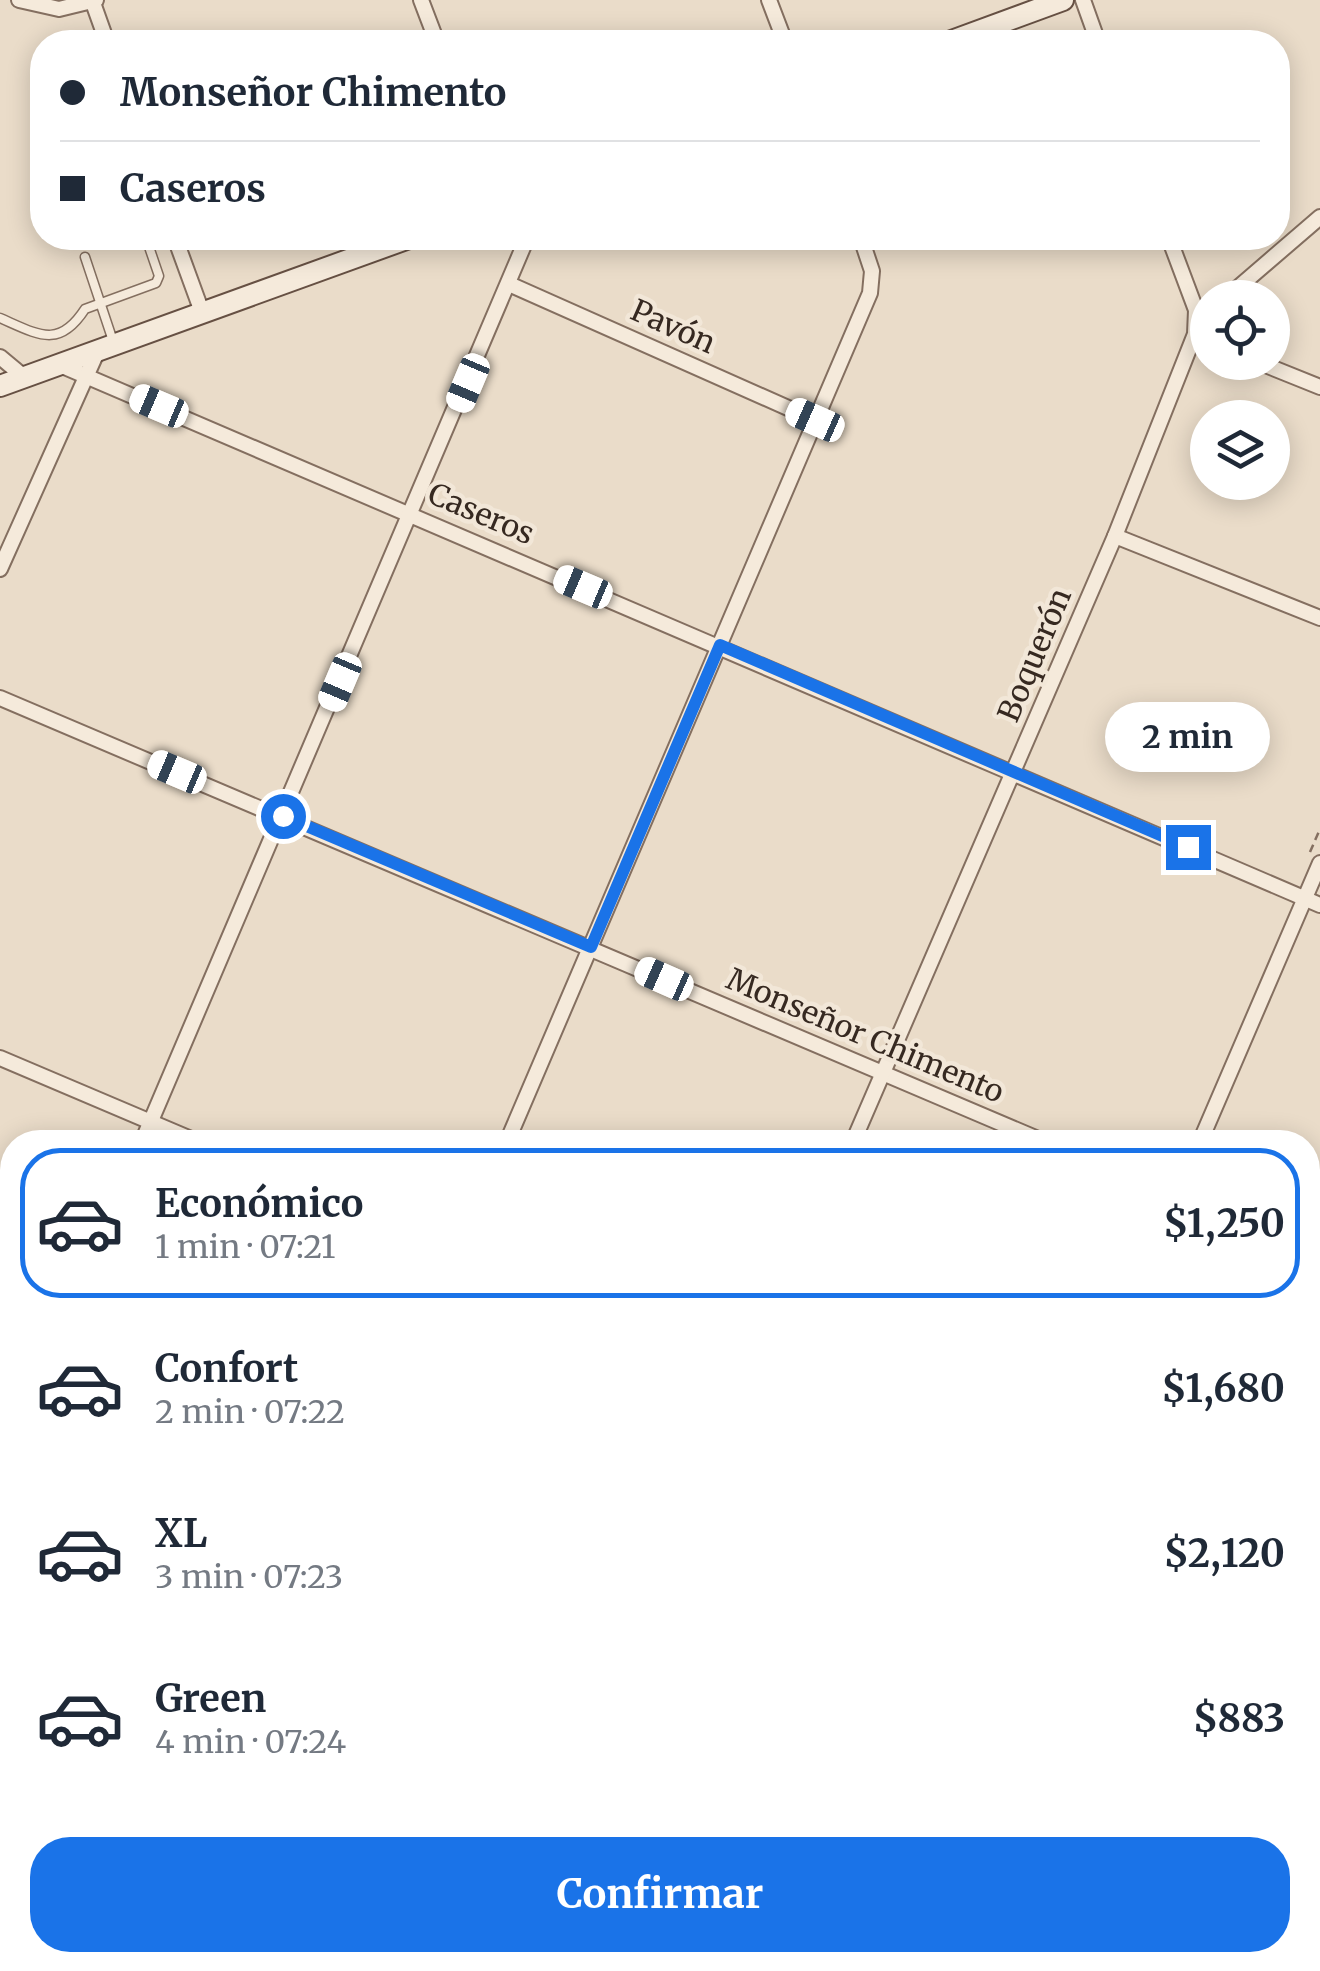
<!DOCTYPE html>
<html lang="es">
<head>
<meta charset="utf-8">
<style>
	body { margin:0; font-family:Merriweather,serif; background:#f6f6f7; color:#1f2937; height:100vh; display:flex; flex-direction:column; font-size:38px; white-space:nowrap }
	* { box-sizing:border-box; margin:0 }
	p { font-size:32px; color:#747a83 }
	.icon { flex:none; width:55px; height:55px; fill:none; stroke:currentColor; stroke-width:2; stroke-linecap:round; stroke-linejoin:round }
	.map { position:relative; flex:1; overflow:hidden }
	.panel { position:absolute; left:0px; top:1130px; width:1320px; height:842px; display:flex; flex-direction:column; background:#fff; border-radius:40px 40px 0 0; box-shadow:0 5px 25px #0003 }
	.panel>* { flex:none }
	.banner { position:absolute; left:30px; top:30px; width:1260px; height:220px; border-radius:40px; box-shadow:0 5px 25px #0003; display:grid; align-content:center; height:220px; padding:0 30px; background:#fff }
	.tools { position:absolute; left:1190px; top:280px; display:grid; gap:20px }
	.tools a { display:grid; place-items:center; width:100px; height:100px; border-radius:50%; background:#fff; box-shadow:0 5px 25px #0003; font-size:50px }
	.end { position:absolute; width:45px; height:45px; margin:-22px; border:12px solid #1a73e8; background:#fff; box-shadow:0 0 0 5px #fff }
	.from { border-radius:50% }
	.bubble { position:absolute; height:70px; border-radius:35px; background:#fff; box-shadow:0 5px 25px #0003; font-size:32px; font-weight:700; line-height:70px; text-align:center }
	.car { position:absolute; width:30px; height:60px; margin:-30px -15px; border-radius:12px; box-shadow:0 0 8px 2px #0007; background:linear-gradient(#fff 24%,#345 0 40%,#fff 0 76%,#345 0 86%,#fff 0) }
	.banner b { display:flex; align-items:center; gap:35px; height:95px; font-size:38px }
	.banner b+b { border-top:2px solid #e0e1e3 }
	.banner i { width:25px; height:25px; background:#1f2937 }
	ul { padding:18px 0 0; list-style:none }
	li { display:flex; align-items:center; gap:30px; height:150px; margin:0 20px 15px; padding:0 10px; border:5px solid transparent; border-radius:40px }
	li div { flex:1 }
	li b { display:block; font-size:38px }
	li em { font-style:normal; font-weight:700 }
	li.on { border-color:#1a73e8 }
	li>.icon { width:90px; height:90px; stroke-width:1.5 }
	.action { display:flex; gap:20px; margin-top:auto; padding:20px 30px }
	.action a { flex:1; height:115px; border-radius:40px; background:#1a73e8; color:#fff; font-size:40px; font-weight:700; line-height:115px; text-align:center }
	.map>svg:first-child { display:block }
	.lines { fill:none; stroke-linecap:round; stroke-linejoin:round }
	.lane-casing { stroke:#846f60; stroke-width:11 }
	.street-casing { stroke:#846f60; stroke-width:18 }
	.secondary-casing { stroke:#665043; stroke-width:24 }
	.path { stroke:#846f60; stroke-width:2.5; stroke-dasharray:8 5; stroke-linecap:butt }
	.lane { stroke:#f5eadb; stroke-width:8 }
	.street { stroke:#f5eadb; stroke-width:14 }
	.secondary { stroke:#f5eadb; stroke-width:20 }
	.route { stroke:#1a73e8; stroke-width:12 }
	.labels { text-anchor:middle; stroke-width:9; stroke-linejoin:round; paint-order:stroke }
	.street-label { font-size:30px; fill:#362921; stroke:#f2e7d8 }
</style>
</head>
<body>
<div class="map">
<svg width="1320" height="1971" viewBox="0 0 1320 1971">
	<rect width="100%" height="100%" fill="#eadcc9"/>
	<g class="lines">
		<!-- lane casing -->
		<g class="lane-casing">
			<g id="lane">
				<path d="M85,257l29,87"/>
				<path d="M0,318c39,17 59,31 85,-9l71,-26 3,-7 -13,-38"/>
			</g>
		</g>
		<!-- street casing -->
		<g class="street-casing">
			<g id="street">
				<path d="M19,0l40,9 37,-9"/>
				<path d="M92,0l15,42"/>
				<path d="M421,0l16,42"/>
				<path d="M769,0l16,42"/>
				<path d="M1083,0l15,42"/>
				<path d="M175,238l27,74"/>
				<path d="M509,284l306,136"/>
				<path d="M1226,298l94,-81"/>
				<path d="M0,357l24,20"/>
				<path d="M1258,362l62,25"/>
				<path d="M60,365l1260,540"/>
				<path d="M1115,536l205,82"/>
				<path d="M0,569l98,-219"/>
				<path d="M0,698l1045,444"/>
				<path d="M0,1058l198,84"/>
				<path d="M142,1142l385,-904"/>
				<path d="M507,1142l363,-849 2,-22 -11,-33"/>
				<path d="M853,1142l262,-606 80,-202 1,-24 -27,-72"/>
				<path d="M1200,1142l120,-279"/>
				<path d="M1308,1255l12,5"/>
				<path d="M0,1472l12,-29"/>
				<path d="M1308,1618l12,5"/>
				<path d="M1308,1679l12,-28"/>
				<path d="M0,1764l12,6"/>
				<path d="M460,1960l26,11"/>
				<path d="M165,1971l5,-11"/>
				<path d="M506,1971l5,-11"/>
				<path d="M845,1971l4,-11"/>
				<path d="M1180,1971l5,-11"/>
			</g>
		</g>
		<!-- secondary casing -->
		<g class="secondary-casing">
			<g id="secondary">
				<path d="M949,42l114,-42"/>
				<path d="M0,386l409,-148"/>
				<path d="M0,1403l12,5"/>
				<path d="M1308,1956l12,6"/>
			</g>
		</g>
		<!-- path -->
		<path class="path" d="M1310,852l10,-23"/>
		<!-- lane -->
		<use href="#lane" class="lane"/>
		<!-- street -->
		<use href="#street" class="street"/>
		<!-- secondary -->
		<use href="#secondary" class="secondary"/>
	</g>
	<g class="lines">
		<!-- route -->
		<path class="route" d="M283,816l308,131 129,-302 468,202"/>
	</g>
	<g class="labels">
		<!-- street labels -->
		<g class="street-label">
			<text transform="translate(673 327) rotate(24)" y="10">Pavón</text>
			<text transform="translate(481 514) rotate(23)" y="10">Caseros</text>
			<text transform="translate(1035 655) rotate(-67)" y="10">Boquerón</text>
			<text transform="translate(865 1036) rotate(23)" y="10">Monseñor Chimento</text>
		</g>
	</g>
</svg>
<div class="tools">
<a><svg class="icon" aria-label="locate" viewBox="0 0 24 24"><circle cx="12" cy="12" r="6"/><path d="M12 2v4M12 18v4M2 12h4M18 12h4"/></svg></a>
<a><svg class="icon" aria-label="layers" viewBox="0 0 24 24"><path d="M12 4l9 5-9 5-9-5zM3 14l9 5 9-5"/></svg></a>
</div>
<i class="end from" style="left:283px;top:816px"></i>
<i class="end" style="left:1188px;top:847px"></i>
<div class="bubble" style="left:1105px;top:702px;width:165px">2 min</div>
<i class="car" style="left:468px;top:383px;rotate:203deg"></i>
<i class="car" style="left:159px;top:406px;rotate:293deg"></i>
<i class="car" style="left:815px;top:420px;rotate:294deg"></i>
<i class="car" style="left:583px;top:587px;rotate:293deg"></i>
<i class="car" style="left:340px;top:682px;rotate:203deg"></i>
<i class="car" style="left:177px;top:772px;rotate:293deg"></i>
<i class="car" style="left:664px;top:979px;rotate:294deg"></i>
<div class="banner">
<b><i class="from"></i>Monseñor Chimento</b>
<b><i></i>Caseros</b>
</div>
<section class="panel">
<ul>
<li class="on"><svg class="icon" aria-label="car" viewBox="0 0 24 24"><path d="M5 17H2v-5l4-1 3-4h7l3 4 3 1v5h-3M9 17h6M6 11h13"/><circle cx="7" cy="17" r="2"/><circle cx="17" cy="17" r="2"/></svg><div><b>Económico</b><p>1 min · 07:21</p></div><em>$1,250</em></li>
<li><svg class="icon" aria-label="car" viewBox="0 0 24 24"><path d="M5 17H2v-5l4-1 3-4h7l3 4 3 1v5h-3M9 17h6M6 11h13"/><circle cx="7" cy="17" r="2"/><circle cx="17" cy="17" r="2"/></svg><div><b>Confort</b><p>2 min · 07:22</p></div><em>$1,680</em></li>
<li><svg class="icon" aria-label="car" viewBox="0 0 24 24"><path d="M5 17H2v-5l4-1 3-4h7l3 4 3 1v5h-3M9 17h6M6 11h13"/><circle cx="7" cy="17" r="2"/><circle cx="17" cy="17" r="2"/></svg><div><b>XL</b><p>3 min · 07:23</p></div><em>$2,120</em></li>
<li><svg class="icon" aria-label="car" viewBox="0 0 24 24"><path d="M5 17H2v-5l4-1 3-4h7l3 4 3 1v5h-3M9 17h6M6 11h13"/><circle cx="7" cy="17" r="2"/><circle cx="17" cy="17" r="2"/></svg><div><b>Green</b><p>4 min · 07:24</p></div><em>$883</em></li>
</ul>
<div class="action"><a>Confirmar</a></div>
</section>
</div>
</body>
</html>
